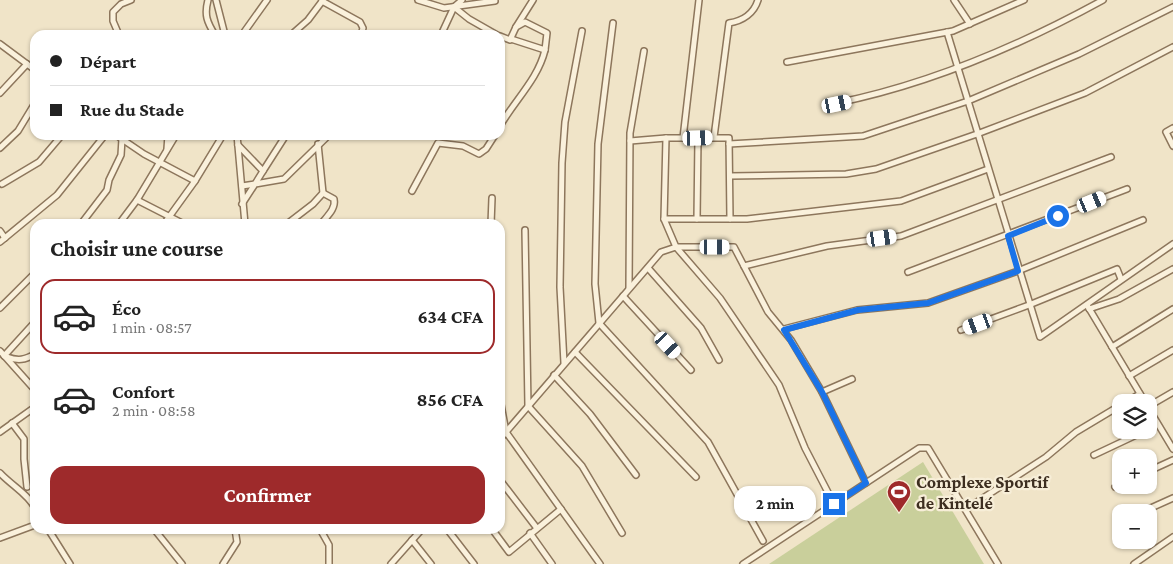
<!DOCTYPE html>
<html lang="fr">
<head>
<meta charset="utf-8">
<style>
	body { margin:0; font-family:"Crimson Pro",serif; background:#f6f6f6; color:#222; height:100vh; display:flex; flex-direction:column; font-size:19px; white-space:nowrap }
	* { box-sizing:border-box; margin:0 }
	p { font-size:16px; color:#767676 }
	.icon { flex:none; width:28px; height:28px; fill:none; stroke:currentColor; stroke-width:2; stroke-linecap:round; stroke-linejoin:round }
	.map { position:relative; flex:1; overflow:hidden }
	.details { position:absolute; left:30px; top:219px; width:475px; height:315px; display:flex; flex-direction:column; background:#fff; border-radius:15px; box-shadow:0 1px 4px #0004 }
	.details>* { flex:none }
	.banner { position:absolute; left:30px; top:30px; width:475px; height:110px; border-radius:15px; box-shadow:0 1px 4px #0004; display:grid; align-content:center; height:110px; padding:0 20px; background:#fff }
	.controls { position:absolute; left:1112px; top:394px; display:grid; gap:10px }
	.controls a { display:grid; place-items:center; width:45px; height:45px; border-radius:10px; background:#fff; box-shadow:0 1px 4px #0004; font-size:25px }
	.end { position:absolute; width:22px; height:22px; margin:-11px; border:6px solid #1a73e8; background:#fff; box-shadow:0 0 0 2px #fff }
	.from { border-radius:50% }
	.bubble { position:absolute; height:35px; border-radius:15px; background:#fff; box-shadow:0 1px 4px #0004; font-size:16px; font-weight:700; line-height:35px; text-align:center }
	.car { position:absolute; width:15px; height:30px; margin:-15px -8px; border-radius:6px; box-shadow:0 0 4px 1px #0007; background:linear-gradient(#fff 24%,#345 0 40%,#fff 0 76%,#345 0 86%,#fff 0) }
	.banner b { display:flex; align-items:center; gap:18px; height:48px; font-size:19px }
	.banner b+b { border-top:1px solid #e0e0e0 }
	.banner i { width:12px; height:12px; background:#222 }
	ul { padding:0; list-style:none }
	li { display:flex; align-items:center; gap:15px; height:75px; margin:0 10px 8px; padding:0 10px; border:2px solid transparent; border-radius:15px }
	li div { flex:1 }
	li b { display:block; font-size:19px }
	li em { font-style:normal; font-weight:700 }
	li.selected { border-color:#9e2a2b }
	li>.icon { width:45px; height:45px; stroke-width:1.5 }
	h2 { padding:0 20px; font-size:22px; line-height:60px }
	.primary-button { display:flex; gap:10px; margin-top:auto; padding:10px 20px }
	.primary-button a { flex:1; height:58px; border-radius:15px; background:#9e2a2b; color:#fff; font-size:20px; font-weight:700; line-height:58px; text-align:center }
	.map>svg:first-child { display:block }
	.park { fill:#c9cf9b }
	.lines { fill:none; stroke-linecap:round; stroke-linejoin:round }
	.minor-casing { stroke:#8d765c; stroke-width:8 }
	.minor { stroke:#faf1dc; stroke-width:5 }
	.route { stroke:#1a73e8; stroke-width:6 }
	.labels { text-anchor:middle; stroke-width:4.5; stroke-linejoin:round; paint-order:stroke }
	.poi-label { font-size:18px; font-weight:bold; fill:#3d2e20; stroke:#f7eed8; text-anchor:start }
</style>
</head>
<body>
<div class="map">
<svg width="1173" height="564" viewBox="0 0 1173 564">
	<rect width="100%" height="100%" fill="#f0e4c8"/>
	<!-- park -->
	<path class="park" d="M923,462l61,102h-215z"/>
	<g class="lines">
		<!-- minor casing -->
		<g class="minor-casing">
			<g id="minor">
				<path d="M208,0c-4,15 -1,22 7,35"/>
				<path d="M216,0l9,35"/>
				<path d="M418,0l26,8 51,-7"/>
				<path d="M954,0l16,24"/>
				<path d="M322,1l38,21 3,6 -2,7"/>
				<path d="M454,7l15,12 28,16"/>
				<path d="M613,23l-15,121 -3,140 4,39 109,119 55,99"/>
				<path d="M516,27l17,-27"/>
				<path d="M947,32l93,305 133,-93"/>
				<path d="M119,35l-6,-14v-9l8,-8 10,-4"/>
				<path d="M242,35l25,-35"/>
				<path d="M291,35l17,-15 15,-20"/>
				<path d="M441,35l13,-28 8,-7"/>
				<path d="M500,36l10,4 6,-13 9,-5 22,11 -2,17 -34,-11"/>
				<path d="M0,44l35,26"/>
				<path d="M787,62l166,-31 71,-31"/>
				<path d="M0,93l27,-29"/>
				<path d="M837,103c93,-19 184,-58 266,-103"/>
				<path d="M500,126c15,-26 38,-47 45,-76"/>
				<path d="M1173,128l-7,4 7,14"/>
				<path d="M116,135l28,19 51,27"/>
				<path d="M237,135l8,89"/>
				<path d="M714,137l15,-114c14,-2 25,-10 29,-23"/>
				<path d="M683,138l16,-138"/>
				<path d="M630,141l36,-3"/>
				<path d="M729,144l134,-8 105,-35 111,-47 94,-47"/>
				<path d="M238,145l25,26 -8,13 -13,2"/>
				<path d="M0,148l18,-17 17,-28"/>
				<path d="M167,149l1,-14"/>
				<path d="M263,171l23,-36"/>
				<path d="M730,176l116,-2 30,-5 101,-35 108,-41 88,-46"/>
				<path d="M2,184l37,-22 23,-27"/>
				<path d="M412,191l26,-48 25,3 16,8 7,-5 9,-14"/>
				<path d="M137,200l47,24"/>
				<path d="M242,204l13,-20 29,-5 45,-44"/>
				<path d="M664,219h83l154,-18 87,-32"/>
				<path d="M697,219l1,-81"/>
				<path d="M730,219l-1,-81h-63l-2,81 12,28 44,51 59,87 26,63 29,56"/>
				<path d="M81,224l26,-34 2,-10 12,-25 1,-16"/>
				<path d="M119,224l18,-24 39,-65"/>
				<path d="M164,224l31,-43 28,-46"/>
				<path d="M287,224l26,-20 10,-11 -5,-49"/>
				<path d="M321,224c6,-8 15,-15 13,-25l-11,-6"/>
				<path d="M491,224l1,-26"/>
				<path d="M525,230l3,176 54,60 40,67"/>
				<path d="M0,231l5,7"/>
				<path d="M0,242l57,-47 48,-60"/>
				<path d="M744,266l83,-20 74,-10 210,-79"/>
				<path d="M648,268l53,60 18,32"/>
				<path d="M908,272l219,-83"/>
				<path d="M629,288l1,-155 14,-82"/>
				<path d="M623,296l68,74"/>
				<path d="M1087,305l58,97"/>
				<path d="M0,308l35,-35"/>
				<path d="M1089,309l30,-10 54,-30"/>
				<path d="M784,329l73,-19 71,-7 90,-32 125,-51"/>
				<path d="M961,330l68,-25 88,-36 4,10"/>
				<path d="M1112,347l61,-38"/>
				<path d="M0,351l35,39"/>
				<path d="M575,352l121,125"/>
				<path d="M4,356l31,-34"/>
				<path d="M7,357c11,4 18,3 28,-3"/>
				<path d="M564,363l-4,-76 2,-124 3,-41 17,-91"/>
				<path d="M554,375l36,39 46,61"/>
				<path d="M1129,376l44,-26"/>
				<path d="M822,392l30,-13"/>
				<path d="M500,399l6,33 94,132"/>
				<path d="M1126,402l14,-8"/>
				<path d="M1149,406l24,-14"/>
				<path d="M1149,409l24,40"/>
				<path d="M12,423l12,16v20l3,28"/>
				<path d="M0,432l35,-25"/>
				<path d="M500,439l161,-187 15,-5h58l34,65 23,28 31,52 44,91"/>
				<path d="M1094,455l53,-25"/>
				<path d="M1149,471l24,-11"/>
				<path d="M0,473c11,12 28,21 35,35"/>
				<path d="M500,480l36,47"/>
				<path d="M1115,487l6,-3"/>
				<path d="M966,509l80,-52 30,-25 45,-27"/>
				<path d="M1142,512l31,-14"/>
				<path d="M48,529l22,35"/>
				<path d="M154,529l28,35"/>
				<path d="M320,529l9,16v19"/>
				<path d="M447,529l27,35"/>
				<path d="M492,529l17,23 52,-43"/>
				<path d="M530,533l22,31"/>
				<path d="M0,538l35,-13"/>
				<path d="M412,540l19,24"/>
				<path d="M223,564l14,-22 -2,-13"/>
				<path d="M391,564l31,-35"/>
				<path d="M743,564l176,-116h9l70,116"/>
				<path d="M1134,564l39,-27"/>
			</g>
		</g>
		<!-- minor -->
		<use href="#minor" class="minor"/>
	</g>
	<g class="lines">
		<!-- route -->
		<path class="route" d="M834,504l32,-21 -44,-91 -38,-62 74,-20 70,-7 90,-32 -10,-35 50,-20"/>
	</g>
	<!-- icons -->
	<defs>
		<g id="stadium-pin" transform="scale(1.25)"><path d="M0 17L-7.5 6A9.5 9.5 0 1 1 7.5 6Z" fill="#9e2a2b" stroke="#f7eed8"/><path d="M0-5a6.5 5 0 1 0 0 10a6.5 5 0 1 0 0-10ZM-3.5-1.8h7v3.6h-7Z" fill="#fff"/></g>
	</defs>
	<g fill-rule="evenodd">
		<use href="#stadium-pin" x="899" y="492"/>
	</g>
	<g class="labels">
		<!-- poi labels -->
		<g class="poi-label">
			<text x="916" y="488">Complexe Sportif<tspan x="916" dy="21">de Kintelé</tspan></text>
		</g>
	</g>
</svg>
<div class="controls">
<a><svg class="icon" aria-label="layers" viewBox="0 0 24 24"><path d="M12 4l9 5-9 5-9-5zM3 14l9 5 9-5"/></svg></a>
<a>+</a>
<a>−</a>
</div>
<i class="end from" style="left:1058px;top:216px"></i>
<i class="end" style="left:834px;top:504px"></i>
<div class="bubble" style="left:734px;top:486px;width:82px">2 min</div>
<i class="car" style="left:837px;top:104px;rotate:78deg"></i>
<i class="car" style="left:698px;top:138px;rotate:88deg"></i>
<i class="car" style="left:1092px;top:202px;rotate:68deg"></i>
<i class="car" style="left:882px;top:238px;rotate:82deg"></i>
<i class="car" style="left:715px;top:247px;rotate:90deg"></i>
<i class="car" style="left:978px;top:324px;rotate:250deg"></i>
<i class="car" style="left:668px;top:345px;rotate:137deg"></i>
<div class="banner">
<b><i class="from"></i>Départ</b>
<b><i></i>Rue du Stade</b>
</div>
<section class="details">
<h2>Choisir une course</h2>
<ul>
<li class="selected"><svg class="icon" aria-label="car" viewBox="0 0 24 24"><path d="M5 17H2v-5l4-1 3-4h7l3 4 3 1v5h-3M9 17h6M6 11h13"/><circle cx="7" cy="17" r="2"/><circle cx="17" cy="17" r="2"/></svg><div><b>Éco</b><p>1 min · 08:57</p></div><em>634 CFA</em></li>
<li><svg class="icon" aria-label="car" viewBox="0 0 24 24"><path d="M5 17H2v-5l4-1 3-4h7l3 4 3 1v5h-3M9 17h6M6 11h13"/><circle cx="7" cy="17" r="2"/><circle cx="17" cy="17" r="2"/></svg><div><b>Confort</b><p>2 min · 08:58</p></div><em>856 CFA</em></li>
</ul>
<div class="primary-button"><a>Confirmer</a></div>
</section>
</div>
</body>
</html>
